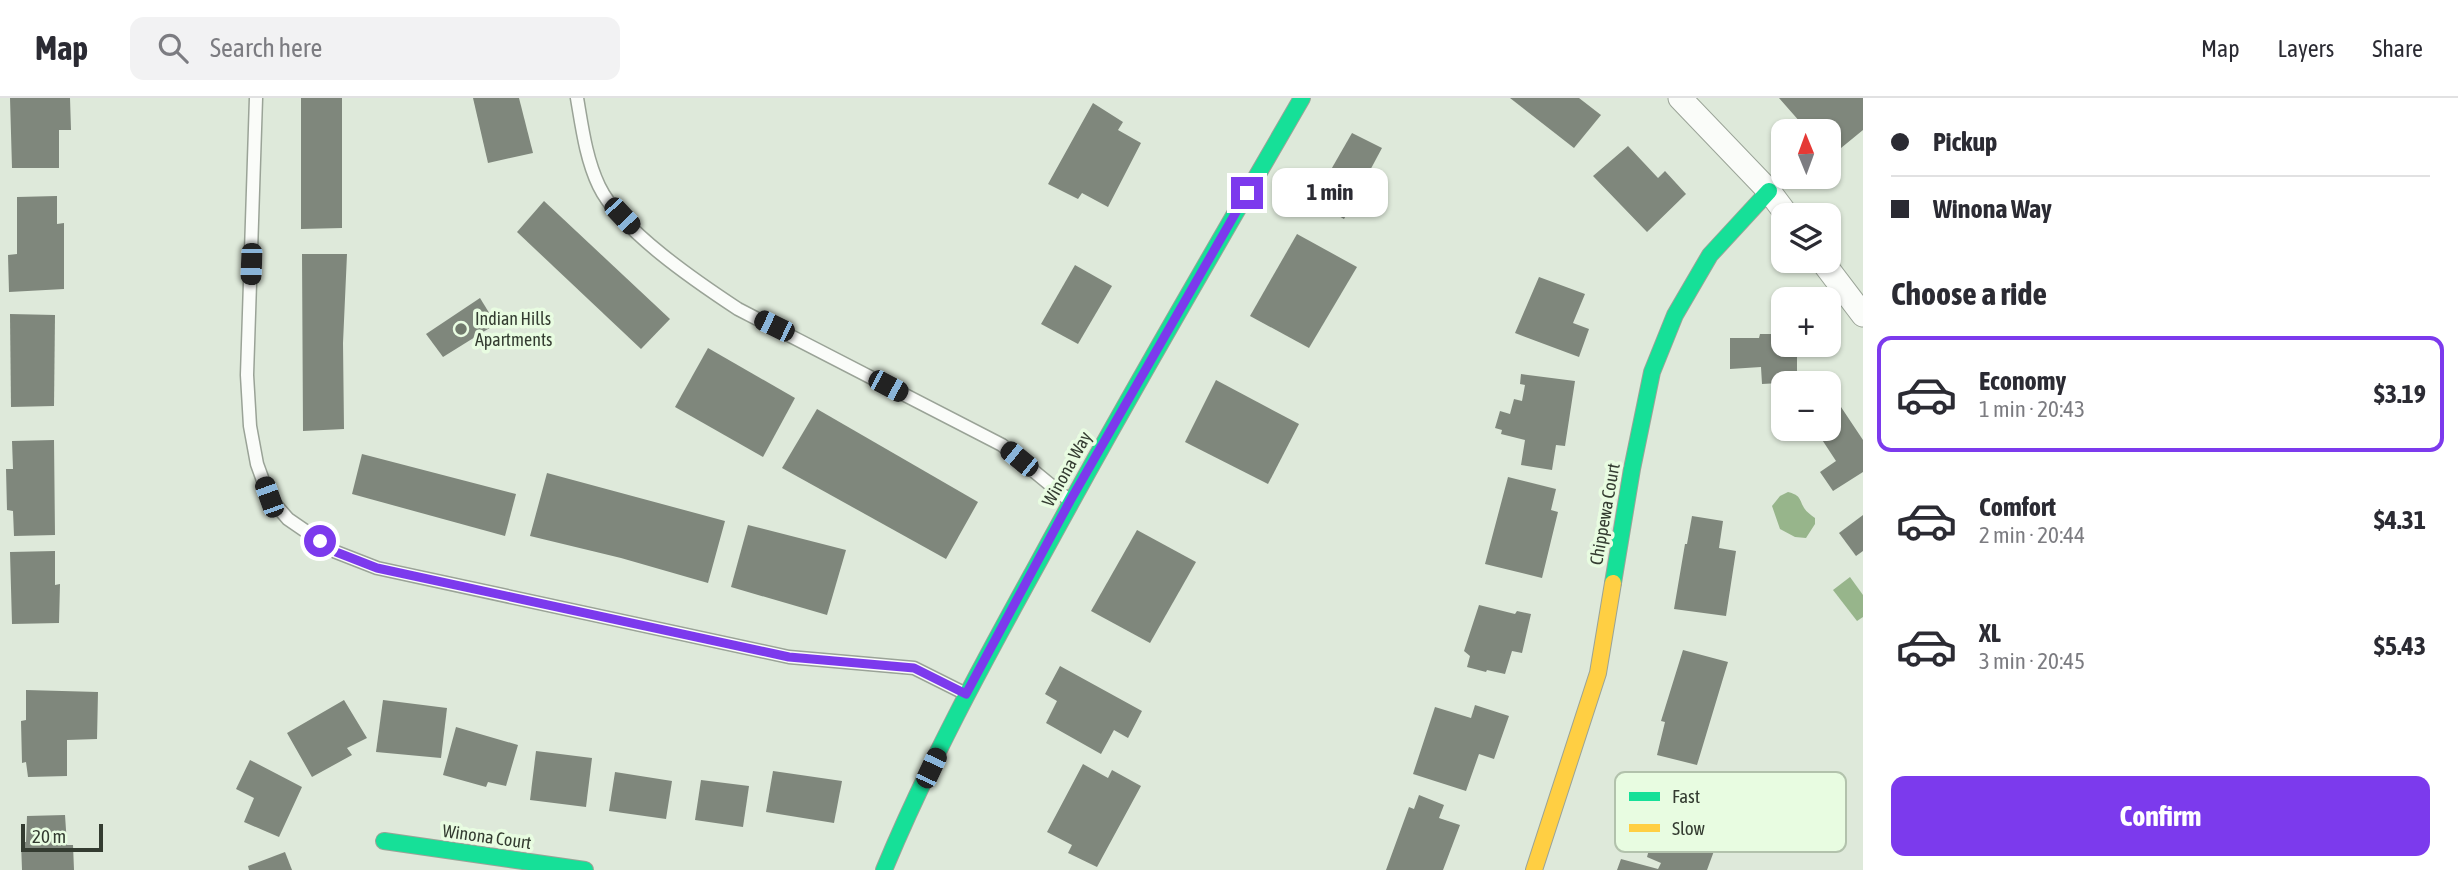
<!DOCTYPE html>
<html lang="en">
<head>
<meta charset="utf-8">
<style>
	body { margin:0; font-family:"Asap Condensed",sans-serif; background:#f2f2f3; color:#2b2b33; height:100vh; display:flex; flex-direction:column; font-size:26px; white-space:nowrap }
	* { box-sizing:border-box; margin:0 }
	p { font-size:23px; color:#7c7c81 }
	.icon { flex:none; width:38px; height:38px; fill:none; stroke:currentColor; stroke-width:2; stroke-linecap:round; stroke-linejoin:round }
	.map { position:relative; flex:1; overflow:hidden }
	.details { display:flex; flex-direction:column; background:#fff; width:595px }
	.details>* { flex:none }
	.guide { display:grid; align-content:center; height:154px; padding:0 28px; background:#fff }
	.needle { width:46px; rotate:359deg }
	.fabs { position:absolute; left:1771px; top:21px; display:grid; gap:14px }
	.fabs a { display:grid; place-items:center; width:70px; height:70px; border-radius:14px; background:#fff; box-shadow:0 2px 5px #0004; font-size:35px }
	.scale { position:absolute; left:21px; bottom:18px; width:82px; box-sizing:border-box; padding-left:7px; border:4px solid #343c31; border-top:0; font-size:19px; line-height:24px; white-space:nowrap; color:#343c31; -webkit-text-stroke:5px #e8fce1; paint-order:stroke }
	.end { position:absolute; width:32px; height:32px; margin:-16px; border:9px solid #7c3aed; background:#fff; box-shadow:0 0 0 4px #fff }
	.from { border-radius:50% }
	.bubble { position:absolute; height:49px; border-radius:14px; background:#fff; box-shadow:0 2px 5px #0004; font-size:23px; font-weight:700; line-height:49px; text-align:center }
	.car { position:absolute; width:21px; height:42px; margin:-21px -10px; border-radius:9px; box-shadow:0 0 5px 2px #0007; background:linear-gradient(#222 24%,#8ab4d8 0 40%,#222 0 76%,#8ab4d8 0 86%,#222 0) }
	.guide b { display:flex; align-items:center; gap:24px; height:66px; font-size:26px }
	.guide b+b { border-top:2px solid #e1e1e2 }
	.guide i { width:18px; height:18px; background:#2b2b33 }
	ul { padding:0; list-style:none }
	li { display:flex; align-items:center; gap:21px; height:116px; margin:0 14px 10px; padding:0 14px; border:4px solid transparent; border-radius:14px }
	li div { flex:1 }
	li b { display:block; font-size:26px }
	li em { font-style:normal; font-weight:700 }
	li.active { border-color:#7c3aed }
	li>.icon { width:63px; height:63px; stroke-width:1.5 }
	h2 { padding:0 28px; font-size:32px; line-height:84px }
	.cta { display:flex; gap:14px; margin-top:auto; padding:14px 28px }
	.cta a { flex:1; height:80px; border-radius:14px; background:#7c3aed; color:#fff; font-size:28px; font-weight:700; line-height:80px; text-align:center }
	header { display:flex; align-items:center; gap:42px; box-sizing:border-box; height:98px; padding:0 35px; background:#fff; border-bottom:2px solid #e1e1e2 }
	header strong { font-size:33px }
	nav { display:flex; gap:38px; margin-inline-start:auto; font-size:24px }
	.search { width:490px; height:63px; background:#f2f2f3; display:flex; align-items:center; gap:18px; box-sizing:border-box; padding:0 24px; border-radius:14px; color:#7c7c81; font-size:26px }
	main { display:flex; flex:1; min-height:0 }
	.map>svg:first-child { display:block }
	.water { fill:#97b58b }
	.building { fill:#7f877c }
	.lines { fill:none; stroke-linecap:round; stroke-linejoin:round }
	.lane-casing { stroke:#9aa397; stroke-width:15 }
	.street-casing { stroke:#9aa397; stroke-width:25 }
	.fast-casing { stroke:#9aa397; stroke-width:18 }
	.slow-casing { stroke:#9aa397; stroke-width:18 }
	.lane { stroke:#fafcf9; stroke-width:12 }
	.street { stroke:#fafcf9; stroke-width:23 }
	.fast { stroke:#16e098; stroke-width:16 }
	.slow { stroke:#ffcf43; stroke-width:16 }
	.route { stroke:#7c3aed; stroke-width:9 }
	.poi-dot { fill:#70796c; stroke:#e8fce1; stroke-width:2.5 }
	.labels { text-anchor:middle; stroke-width:7; stroke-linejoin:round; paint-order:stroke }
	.poi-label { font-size:18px; fill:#343c31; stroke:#e8fce1; text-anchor:start }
	.street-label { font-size:18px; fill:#343c31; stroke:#e8fce1 }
	.key { fill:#e8fce1; stroke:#b2c2ac; stroke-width:2 }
	.key-label { font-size:19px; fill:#343c31 }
</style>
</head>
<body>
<header>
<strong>Map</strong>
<div class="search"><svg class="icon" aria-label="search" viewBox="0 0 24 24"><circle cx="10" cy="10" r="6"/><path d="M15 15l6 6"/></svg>Search here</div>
<nav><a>Map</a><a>Layers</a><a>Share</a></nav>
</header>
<main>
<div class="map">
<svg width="1863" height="772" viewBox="0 0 1863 772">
	<rect width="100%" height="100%" fill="#dee9da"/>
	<!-- water -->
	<g class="water">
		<path d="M1788,394c11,3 11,5 15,14 2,5 8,9 12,12v6l-9,14 -11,-1 -15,-8 -8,-23 8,-10z"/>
		<path d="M1850,479l13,18v22l-6,4 -24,-31z"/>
	</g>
	<!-- building -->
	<g class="building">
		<path d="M10,0h60l1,32h-12v38h-47z"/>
		<path d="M301,0h41v130l-41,1z"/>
		<path d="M473,0h46l14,55 -45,10z"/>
		<path d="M1510,0h69l22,17 -27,33z"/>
		<path d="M1779,0h84v32l-33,27 -1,-26h-21z"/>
		<path d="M1093,5l30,19 -5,8 23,13 -33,64 -26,-14 -4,6 -30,-15z"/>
		<path d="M1352,35l30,15 -38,71 -31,-18z"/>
		<path d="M1628,48l30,32 7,-7 21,23 -39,38 -54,-56z"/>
		<path d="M57,98v28l7,-1v66l-55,3 -1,-37 9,-1v-57z"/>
		<path d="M544,103l126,118 -29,30 -124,-117z"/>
		<path d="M1297,136l60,33 -48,81 -59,-32z"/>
		<path d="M302,156h45l-4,89 1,86 -41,2z"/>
		<path d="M1075,167l37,21 -34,58 -37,-20z"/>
		<path d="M1539,179l46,17 -12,29 16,6 -10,28 -64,-24z"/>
		<path d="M480,200l16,26 -53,33 -17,-23z"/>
		<path d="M10,216l45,1 -1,91 -43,1z"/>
		<path d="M1760,236h23v11h14v37l-35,2 -1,-17 -31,2v-31h29z"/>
		<path d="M708,250l87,50 -32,59 -88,-50z"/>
		<path d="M1521,276l54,7 -10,65 -9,-1 -4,25 -31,-5 4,-25 -24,-6 1,-4 -7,-2 5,-17 10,3 4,-15 8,2 3,-16 -5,-1z"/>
		<path d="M1216,282l83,44 -31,60 -83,-42z"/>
		<path d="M1841,309l22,33v32l-30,19 -13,-19 16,-11 -21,-32h14v-14z"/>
		<path d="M817,311l161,93 -32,57 -164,-91z"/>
		<path d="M54,342l1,95 -41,1 -1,-25 -6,-1 -1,-41h7l-1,-28z"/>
		<path d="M362,356l154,40 -11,42 -153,-42z"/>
		<path d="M547,375l178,48 -17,62 -87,-25 -91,-22z"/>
		<path d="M1508,379l48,12 -5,21 7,2 -16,66 -57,-14z"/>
		<path d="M1863,417v36l-7,5 -17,-23z"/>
		<path d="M1692,418l31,5 -4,27 17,3 -10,65 -52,-7 11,-65h2z"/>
		<path d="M748,427l98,25 -19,65 -96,-28z"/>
		<path d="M1137,432l59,32 -46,81 -59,-32z"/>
		<path d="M55,453v34l5,-1 -1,39 -47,1 -2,-72z"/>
		<path d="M1479,507l36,9 2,-3 14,3 -9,39 -10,-2 -7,23 -18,-4 -1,2 -19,-5 3,-11 -6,-5z"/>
		<path d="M1683,552l45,12 -31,103 -40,-10 8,-33 -4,-1z"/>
		<path d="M1060,568l82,45 -14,27 -14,-8 -13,24 -55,-31 11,-22 -12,-7z"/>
		<path d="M26,592l72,2 -1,47 -30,1v36l-39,1 -2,-15 -4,1 -1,-42 5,-1z"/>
		<path d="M344,602l23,38 -20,10 5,7 -40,22 -25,-44z"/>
		<path d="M383,602l64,8 -6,50 -65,-6z"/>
		<path d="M1475,607l34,11 -15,43 -15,-5 -13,37 -53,-17 22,-67 36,11z"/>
		<path d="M456,629l62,18 -12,41 -18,-4 -2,5 -43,-12z"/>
		<path d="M536,653l56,7 -6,49 -56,-7z"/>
		<path d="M250,662l52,27 -23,50 -35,-15 10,-24 -18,-9z"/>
		<path d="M1083,666l25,14 4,-8 29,16 -44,81 -29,-14 4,-8 -25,-13z"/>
		<path d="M773,673l69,10 -8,42 -68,-11z"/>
		<path d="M615,674l57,9 -6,38 -57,-8z"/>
		<path d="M701,682l48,6 -6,41 -48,-7z"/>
		<path d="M1419,697l25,10 -5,13 21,7 -17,45h-57l23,-63 5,2z"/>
		<path d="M1636,708l79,23 -6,20 5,2 -7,19h-90l4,-11 37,10 3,-6 -14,-6 5,-18 -27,-7z"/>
		<path d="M65,717l2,30h6l1,25h-52l-1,-28h5l1,-26z"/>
		<path d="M285,754l7,18h-43l-1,-4z"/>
	</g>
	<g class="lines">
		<!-- lane casing -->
		<g class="lane-casing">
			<g id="lane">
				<path d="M256,0l-9,277 3,51 7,38 12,33 19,22 48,33 41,16 412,89 125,11 52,26"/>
				<path d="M577,0c5,29 9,61 22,88 21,44 98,96 139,123l264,136 68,56"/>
			</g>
		</g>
		<!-- street casing -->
		<g class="street-casing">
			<g id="street">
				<path d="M1680,0l89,93 18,24"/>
				<path d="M1822,163l41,54"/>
			</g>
		</g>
		<!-- fast casing -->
		<g class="fast-casing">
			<g id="fast">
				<path d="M1613,485l19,-114 20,-97 23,-57 35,-60 59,-64"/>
				<path d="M384,743l201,29"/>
				<path d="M884,772c44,-106 99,-207 154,-307 85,-157 175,-311 264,-465"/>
			</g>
		</g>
		<!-- slow casing -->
		<g class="slow-casing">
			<path id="slow" d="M1534,772l64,-197 15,-90"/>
		</g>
		<!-- lane -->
		<use href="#lane" class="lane"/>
		<!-- street -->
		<use href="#street" class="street"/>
		<!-- fast -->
		<use href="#fast" class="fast"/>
		<!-- slow -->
		<use href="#slow" class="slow"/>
	</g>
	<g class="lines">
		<!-- route -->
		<path class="route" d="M320,443l16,11 41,16 412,89 125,11 52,26 104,-193 177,-308"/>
	</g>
	<!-- markers -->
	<circle class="poi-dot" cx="461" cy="231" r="7"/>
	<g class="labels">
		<!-- poi labels -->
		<g class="poi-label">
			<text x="475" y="227">Indian Hills<tspan x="475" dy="21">Apartments</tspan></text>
		</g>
		<!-- street labels -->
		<g class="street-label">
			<text transform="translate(1067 371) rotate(-61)" y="6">Winona Way</text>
			<text transform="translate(1605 416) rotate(-80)" y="6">Chippewa Court</text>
			<text transform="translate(487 739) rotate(8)" y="6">Winona Court</text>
		</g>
	</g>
	<!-- legend -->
	<rect x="1615" y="674" width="231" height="80" rx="10" class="key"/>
	<rect x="1629" y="694" width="31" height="9" fill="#16e098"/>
	<rect x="1629" y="726" width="31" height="8" fill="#ffcf43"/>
	<g class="key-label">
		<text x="1672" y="705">Fast</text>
		<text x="1672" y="737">Slow</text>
	</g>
</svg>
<div class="fabs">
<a><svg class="needle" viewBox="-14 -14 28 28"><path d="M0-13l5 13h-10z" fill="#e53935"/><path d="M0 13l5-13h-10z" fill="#7c7c81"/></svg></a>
<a><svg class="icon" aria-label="layers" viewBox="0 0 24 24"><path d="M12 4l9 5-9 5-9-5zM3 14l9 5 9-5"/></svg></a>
<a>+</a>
<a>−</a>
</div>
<div class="scale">20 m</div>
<i class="end from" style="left:320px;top:443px"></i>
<i class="end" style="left:1247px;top:95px"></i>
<div class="bubble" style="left:1272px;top:70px;width:116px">1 min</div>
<i class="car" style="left:622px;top:118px;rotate:137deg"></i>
<i class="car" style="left:251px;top:166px;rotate:182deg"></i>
<i class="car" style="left:774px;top:228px;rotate:296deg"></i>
<i class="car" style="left:888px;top:288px;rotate:118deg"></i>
<i class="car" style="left:1019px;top:361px;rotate:309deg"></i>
<i class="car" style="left:269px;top:399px;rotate:340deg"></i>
<i class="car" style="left:931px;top:670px;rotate:25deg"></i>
</div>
<section class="details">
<div class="guide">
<b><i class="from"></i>Pickup</b>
<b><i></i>Winona Way</b>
</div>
<h2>Choose a ride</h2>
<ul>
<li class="active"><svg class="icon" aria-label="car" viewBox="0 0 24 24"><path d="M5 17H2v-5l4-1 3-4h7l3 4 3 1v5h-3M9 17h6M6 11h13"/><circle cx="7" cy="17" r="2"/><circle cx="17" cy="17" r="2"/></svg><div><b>Economy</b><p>1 min · 20:43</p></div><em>$3.19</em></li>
<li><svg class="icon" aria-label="car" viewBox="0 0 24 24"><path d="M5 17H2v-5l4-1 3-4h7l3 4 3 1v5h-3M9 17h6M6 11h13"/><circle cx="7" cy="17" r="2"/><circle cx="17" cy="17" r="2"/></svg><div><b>Comfort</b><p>2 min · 20:44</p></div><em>$4.31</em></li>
<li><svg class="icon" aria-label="car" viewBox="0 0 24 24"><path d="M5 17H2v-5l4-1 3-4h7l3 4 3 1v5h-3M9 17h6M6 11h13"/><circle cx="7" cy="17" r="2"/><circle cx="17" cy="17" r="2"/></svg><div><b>XL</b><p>3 min · 20:45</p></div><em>$5.43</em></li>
</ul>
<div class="cta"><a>Confirm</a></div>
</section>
</main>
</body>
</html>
